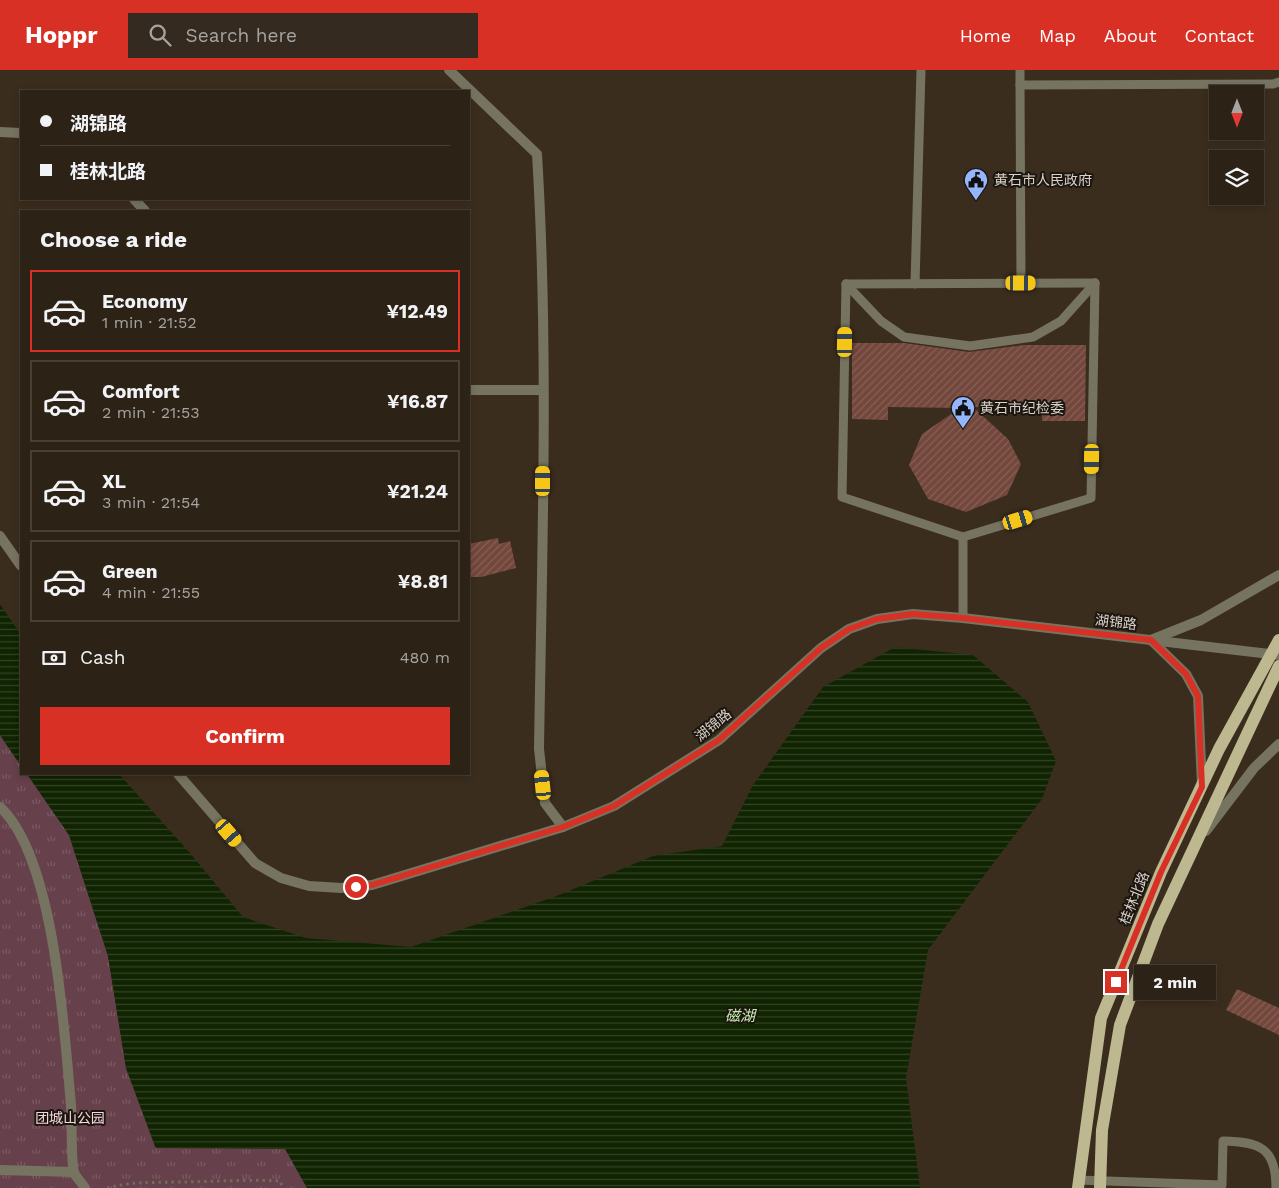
<!DOCTYPE html>
<html lang="en">
<head>
<meta charset="utf-8">
<style>
	body { margin:0; font-family:"Work Sans","Noto Sans SC",sans-serif; background:#342a1f; color:#f1f3f6; height:100vh; display:flex; flex-direction:column; font-size:19px; white-space:nowrap }
	* { box-sizing:border-box; margin:0 }
	p { font-size:16px; color:#a6a4a1 }
	.icon { flex:none; width:28px; height:28px; fill:none; stroke:currentColor; stroke-width:2; stroke-linecap:round; stroke-linejoin:round }
	.map { position:relative; flex:1; overflow:hidden }
	.drawer { position:absolute; left:20px; top:140px; width:450px; height:565px; display:flex; flex-direction:column; background:#2c2216; border-radius:0px; box-shadow:0 2px 8px #0003,0 0 0 1px #483f35 }
	.drawer>* { flex:none }
	.guide { position:absolute; left:20px; top:20px; width:450px; height:110px; border-radius:0px; box-shadow:0 2px 8px #0003,0 0 0 1px #483f35; display:grid; align-content:center; height:110px; padding:0 20px; background:#2c2216 }
	.needle { width:32px; rotate:180deg }
	.controls { position:absolute; left:1209px; top:15px; display:grid; gap:10px }
	.controls a { display:grid; place-items:center; width:55px; height:55px; border-radius:0px; background:#2c2216; box-shadow:0 2px 8px #0003,0 0 0 1px #483f35; font-size:25px }
	.end { position:absolute; width:22px; height:22px; margin:-11px; border:6px solid #d93025; background:#fff; box-shadow:0 0 0 2px #fff }
	.from { border-radius:50% }
	.bubble { position:absolute; height:35px; border-radius:0px; background:#2c2216; box-shadow:0 2px 8px #0003,0 0 0 1px #483f35; font-size:16px; font-weight:700; line-height:35px; text-align:center }
	.car { position:absolute; width:15px; height:30px; margin:-15px -8px; border-radius:6px; box-shadow:0 0 4px 1px #0007; background:linear-gradient(#f5c518 24%,#345 0 40%,#f5c518 0 76%,#345 0 86%,#f5c518 0) }
	.guide b { display:flex; align-items:center; gap:18px; height:48px; font-size:19px }
	.guide b+b { border-top:1px solid #483f35 }
	.guide i { width:12px; height:12px; background:#f1f3f6 }
	ul { padding:0; list-style:none }
	li { display:flex; align-items:center; gap:15px; height:82px; margin:0 10px 8px; padding:0 10px; border:2px solid #483f35; border-radius:0px }
	li div { flex:1 }
	li b { display:block; font-size:19px }
	li em { font-style:normal; font-weight:700 }
	li.current { border-color:#d93025 }
	li>.icon { width:45px; height:45px; stroke-width:1.5 }
	h2 { padding:0 20px; font-size:22px; line-height:60px }
	.pay { display:flex; align-items:center; gap:12px; height:55px; padding:0 20px; font-size:19px }
	.pay p { margin-inline-start:auto }
	.action { display:flex; gap:10px; margin-top:auto; padding:10px 20px }
	.action a { flex:1; height:58px; border-radius:0px; background:#d93025; color:#fff; font-size:20px; font-weight:700; line-height:58px; text-align:center }
	header { display:flex; align-items:center; gap:30px; box-sizing:border-box; height:70px; padding:0 25px; background:#d93025; color:#fff }
	header strong { font-size:24px }
	nav { display:flex; gap:28px; margin-inline-start:auto; font-size:18px }
	.search { width:350px; height:45px; background:#342a1f; display:flex; align-items:center; gap:12px; box-sizing:border-box; padding:0 18px; border-radius:0px; color:#a6a4a1; font-size:19px }
	.map>svg:first-child { display:block }
	.park { fill:url(#park-tufts) }
	.water { fill:url(#water-rules) }
	.building { fill:url(#building-hatch) }
	.lines { fill:none; stroke-linecap:round; stroke-linejoin:round }
	.path { stroke:#75695d; stroke-width:3; stroke-dasharray:2.5 4; stroke-linecap:butt }
	.service { stroke:#767461; stroke-width:9 }
	.minor { stroke:#767461; stroke-width:10 }
	.tertiary { stroke:#767461; stroke-width:10 }
	.primary { stroke:#bdb890; stroke-width:12 }
	.route { stroke:#d93025; stroke-width:6 }
	.labels { text-anchor:middle; stroke-width:4; stroke-linejoin:round; paint-order:stroke }
	.poi-label { font-size:14px; fill:#dad1c8; stroke:#1c1610; text-anchor:start }
	.street-label { font-size:14px; fill:#dad1c8; stroke:#1c1610 }
	.park-label { font-size:14px; fill:#f7d6de; stroke:#1c1610 }
	.water-label { font-size:15px; font-style:italic; fill:#c7efaf; stroke:#1c1610 }
</style>
</head>
<body>
<header>
<strong>Hoppr</strong>
<div class="search"><svg class="icon" aria-label="search" viewBox="0 0 24 24"><circle cx="10" cy="10" r="6"/><path d="M15 15l6 6"/></svg>Search here</div>
<nav><a>Home</a><a>Map</a><a>About</a><a>Contact</a></nav>
</header>
<div class="map">
<svg width="1279" height="1118" viewBox="0 0 1279 1118">
	<defs>
		<pattern id="park-tufts" width="24" height="20" patternUnits="userSpaceOnUse" patternTransform="scale(1.25)"><rect width="24" height="20" fill="#66404a"/><path d="M3 7l-1-3M5 7V3M7 7l1-3M15 17l-1-3M17 17v-4M19 17l1-3" fill="none" stroke="#7b5b63"/></pattern>
		<pattern id="water-rules" width="6" height="5" patternUnits="userSpaceOnUse" patternTransform="scale(1.25)"><rect width="6" height="5" fill="#102401"/><path d="M0 2.5h6" fill="none" stroke="#324325"/></pattern>
		<pattern id="building-hatch" width="6" height="6" patternUnits="userSpaceOnUse" patternTransform="scale(1.25)"><rect width="6" height="6" fill="#73473b"/><path d="M-1 1l2-2M0 6l6-6M5 7l2-2" fill="none" stroke="#866056"/></pattern>
	</defs>
	<rect width="100%" height="100%" fill="#3a2d1e"/>
	<!-- park -->
	<path class="park" d="M0,665l21,31v8h6l42,61 39,121 18,112 29,79 131,2 21,39h-307z"/>
	<!-- water -->
	<g class="water">
		<path d="M0,534l21,31v131l-21,-31z"/>
		<path d="M895,577l78,8 55,47 28,59 -14,38 -114,151 -22,128 14,110h-613l-22,-39 -129,-1 -30,-80 -18,-112 -39,-121 -42,-61h92l71,79 53,64 63,21 105,9 148,-52 94,-39 69,-10 31,-61 70,-98z"/>
	</g>
	<!-- building -->
	<g class="building">
		<path d="M852,273h52l65,9 55,-7h62l-1,76h-43v-13l-69,-1 35,32 13,25 -14,31 -41,17 -38,-13 -19,-34 13,-31 38,-26 -72,-1v13l-36,-1z"/>
		<path d="M498,468l1,6 11,-3 6,27 -35,9h-12v-33z"/>
		<path d="M1237,919l42,19v27l-53,-25z"/>
	</g>
	<g class="lines">
		<!-- path -->
		<path class="path" d="M107,1118c27,-7 42,-5 69,-6 35,0 69,-3 104,-1l3,7"/>
		<!-- service -->
		<g class="service">
			<path d="M1020,0v15l253,-1 6,-2"/>
			<path d="M1020,15l1,198"/>
			<path d="M846,214l-4,213 121,40"/>
			<path d="M846,214l35,37 23,16 66,9 63,-9 28,-16 34,-38"/>
			<path d="M846,214l249,-1"/>
			<path d="M915,214l6,-214"/>
			<path d="M963,548v-81l128,-39 4,-215"/>
			<path d="M1078,1110l144,5 1,-44c36,1 53,6 53,47"/>
		</g>
		<!-- minor -->
		<g class="minor">
			<path d="M0,62l21,1"/>
			<path d="M134,129l11,12"/>
			<path d="M469,320h74"/>
		</g>
		<!-- tertiary -->
		<g class="tertiary">
			<path d="M449,0l88,84c12,198 5,397 2,595l6,54 18,24"/>
			<path d="M0,466l21,30"/>
			<path d="M178,704l77,89 26,15 28,8 32,2 31,-3 191,-58 51,-21 105,-66 102,-92 28,-19 28,-10 36,-5 50,4 316,37"/>
			<path d="M1202,715l-4,-89 -12,-22 -35,-34 50,-20 78,-45"/>
			<path d="M0,737c55,51 64,223 71,298 1,13 0,60 3,68 3,5 8,10 11,15"/>
			<path d="M1206,761l48,-63 25,-24"/>
			<path d="M0,1100l74,2"/>
		</g>
		<!-- primary -->
		<g class="primary">
			<path d="M1078,1118l23,-170 60,-146 58,-123 60,-109"/>
			<path d="M1100,1118l2,-58 18,-105 38,-101 121,-258"/>
		</g>
	</g>
	<g class="lines">
		<!-- route -->
		<path class="route" d="M356,817l16,-2 191,-58 51,-21 105,-66 102,-92 28,-19 28,-10 36,-5 50,4 188,22 35,34 12,22 4,91 -41,85 -45,110"/>
	</g>
	<!-- icons -->
	<defs>
		<g id="civic-pin" transform="scale(1.25)"><path d="M0 17L-7.5 6A9.5 9.5 0 1 1 7.5 6Z" fill="#95b6fd" stroke="#1c1610"/><path d="M-.6-6.5H3V-4.5H.6V-3L4-1V1h2V6H-6V1h2V-1L-.6-3ZM-1.2 2.5V6h2.4V2.5Z" fill="#111"/></g>
	</defs>
	<g fill-rule="evenodd">
		<use href="#civic-pin" x="976" y="110"/>
		<use href="#civic-pin" x="963" y="338"/>
	</g>
	<g class="labels">
		<!-- poi labels -->
		<g class="poi-label">
			<text x="994" y="115">黄石市人民政府</text>
			<text x="980" y="343">黄石市纪检委</text>
		</g>
		<!-- street labels -->
		<g class="street-label">
			<text transform="translate(1116 552) rotate(7)" y="5">湖锦路</text>
			<text transform="translate(713 655) rotate(-39)" y="5">湖锦路</text>
			<text transform="translate(1134 828) rotate(-68)" y="5">桂林北路</text>
		</g>
		<!-- park labels -->
		<g class="park-label">
			<text x="70" y="1053">团城山公园</text>
		</g>
		<!-- water labels -->
		<g class="water-label">
			<text x="740" y="951">磁湖</text>
		</g>
	</g>
</svg>
<div class="controls">
<a><svg class="needle" viewBox="-14 -14 28 28"><path d="M0-13l5 13h-10z" fill="#e53935"/><path d="M0 13l5-13h-10z" fill="#a6a4a1"/></svg></a>
<a><svg class="icon" aria-label="layers" viewBox="0 0 24 24"><path d="M12 4l9 5-9 5-9-5zM3 14l9 5 9-5"/></svg></a>
</div>
<i class="end from" style="left:356px;top:817px"></i>
<i class="end" style="left:1116px;top:912px"></i>
<div class="bubble" style="left:1134px;top:895px;width:82px">2 min</div>
<i class="car" style="left:1021px;top:213px;rotate:90deg"></i>
<i class="car" style="left:845px;top:272px;rotate:1deg"></i>
<i class="car" style="left:1092px;top:389px;rotate:181deg"></i>
<i class="car" style="left:543px;top:411px;rotate:0deg"></i>
<i class="car" style="left:1018px;top:450px;rotate:73deg"></i>
<i class="car" style="left:543px;top:715px;rotate:354deg"></i>
<i class="car" style="left:229px;top:763px;rotate:139deg"></i>
<div class="guide">
<b><i class="from"></i>湖锦路</b>
<b><i></i>桂林北路</b>
</div>
<section class="drawer">
<h2>Choose a ride</h2>
<ul>
<li class="current"><svg class="icon" aria-label="car" viewBox="0 0 24 24"><path d="M5 17H2v-5l4-1 3-4h7l3 4 3 1v5h-3M9 17h6M6 11h13"/><circle cx="7" cy="17" r="2"/><circle cx="17" cy="17" r="2"/></svg><div><b>Economy</b><p>1 min · 21:52</p></div><em>¥12.49</em></li>
<li><svg class="icon" aria-label="car" viewBox="0 0 24 24"><path d="M5 17H2v-5l4-1 3-4h7l3 4 3 1v5h-3M9 17h6M6 11h13"/><circle cx="7" cy="17" r="2"/><circle cx="17" cy="17" r="2"/></svg><div><b>Comfort</b><p>2 min · 21:53</p></div><em>¥16.87</em></li>
<li><svg class="icon" aria-label="car" viewBox="0 0 24 24"><path d="M5 17H2v-5l4-1 3-4h7l3 4 3 1v5h-3M9 17h6M6 11h13"/><circle cx="7" cy="17" r="2"/><circle cx="17" cy="17" r="2"/></svg><div><b>XL</b><p>3 min · 21:54</p></div><em>¥21.24</em></li>
<li><svg class="icon" aria-label="car" viewBox="0 0 24 24"><path d="M5 17H2v-5l4-1 3-4h7l3 4 3 1v5h-3M9 17h6M6 11h13"/><circle cx="7" cy="17" r="2"/><circle cx="17" cy="17" r="2"/></svg><div><b>Green</b><p>4 min · 21:55</p></div><em>¥8.81</em></li>
</ul>
<div class="pay"><svg class="icon" aria-label="cash" viewBox="0 0 24 24"><path d="M3 7h18v10H3z"/><circle cx="12" cy="12" r="2"/></svg>Cash<p>480 m</p></div>
<div class="action"><a>Confirm</a></div>
</section>
</div>
</body>
</html>
